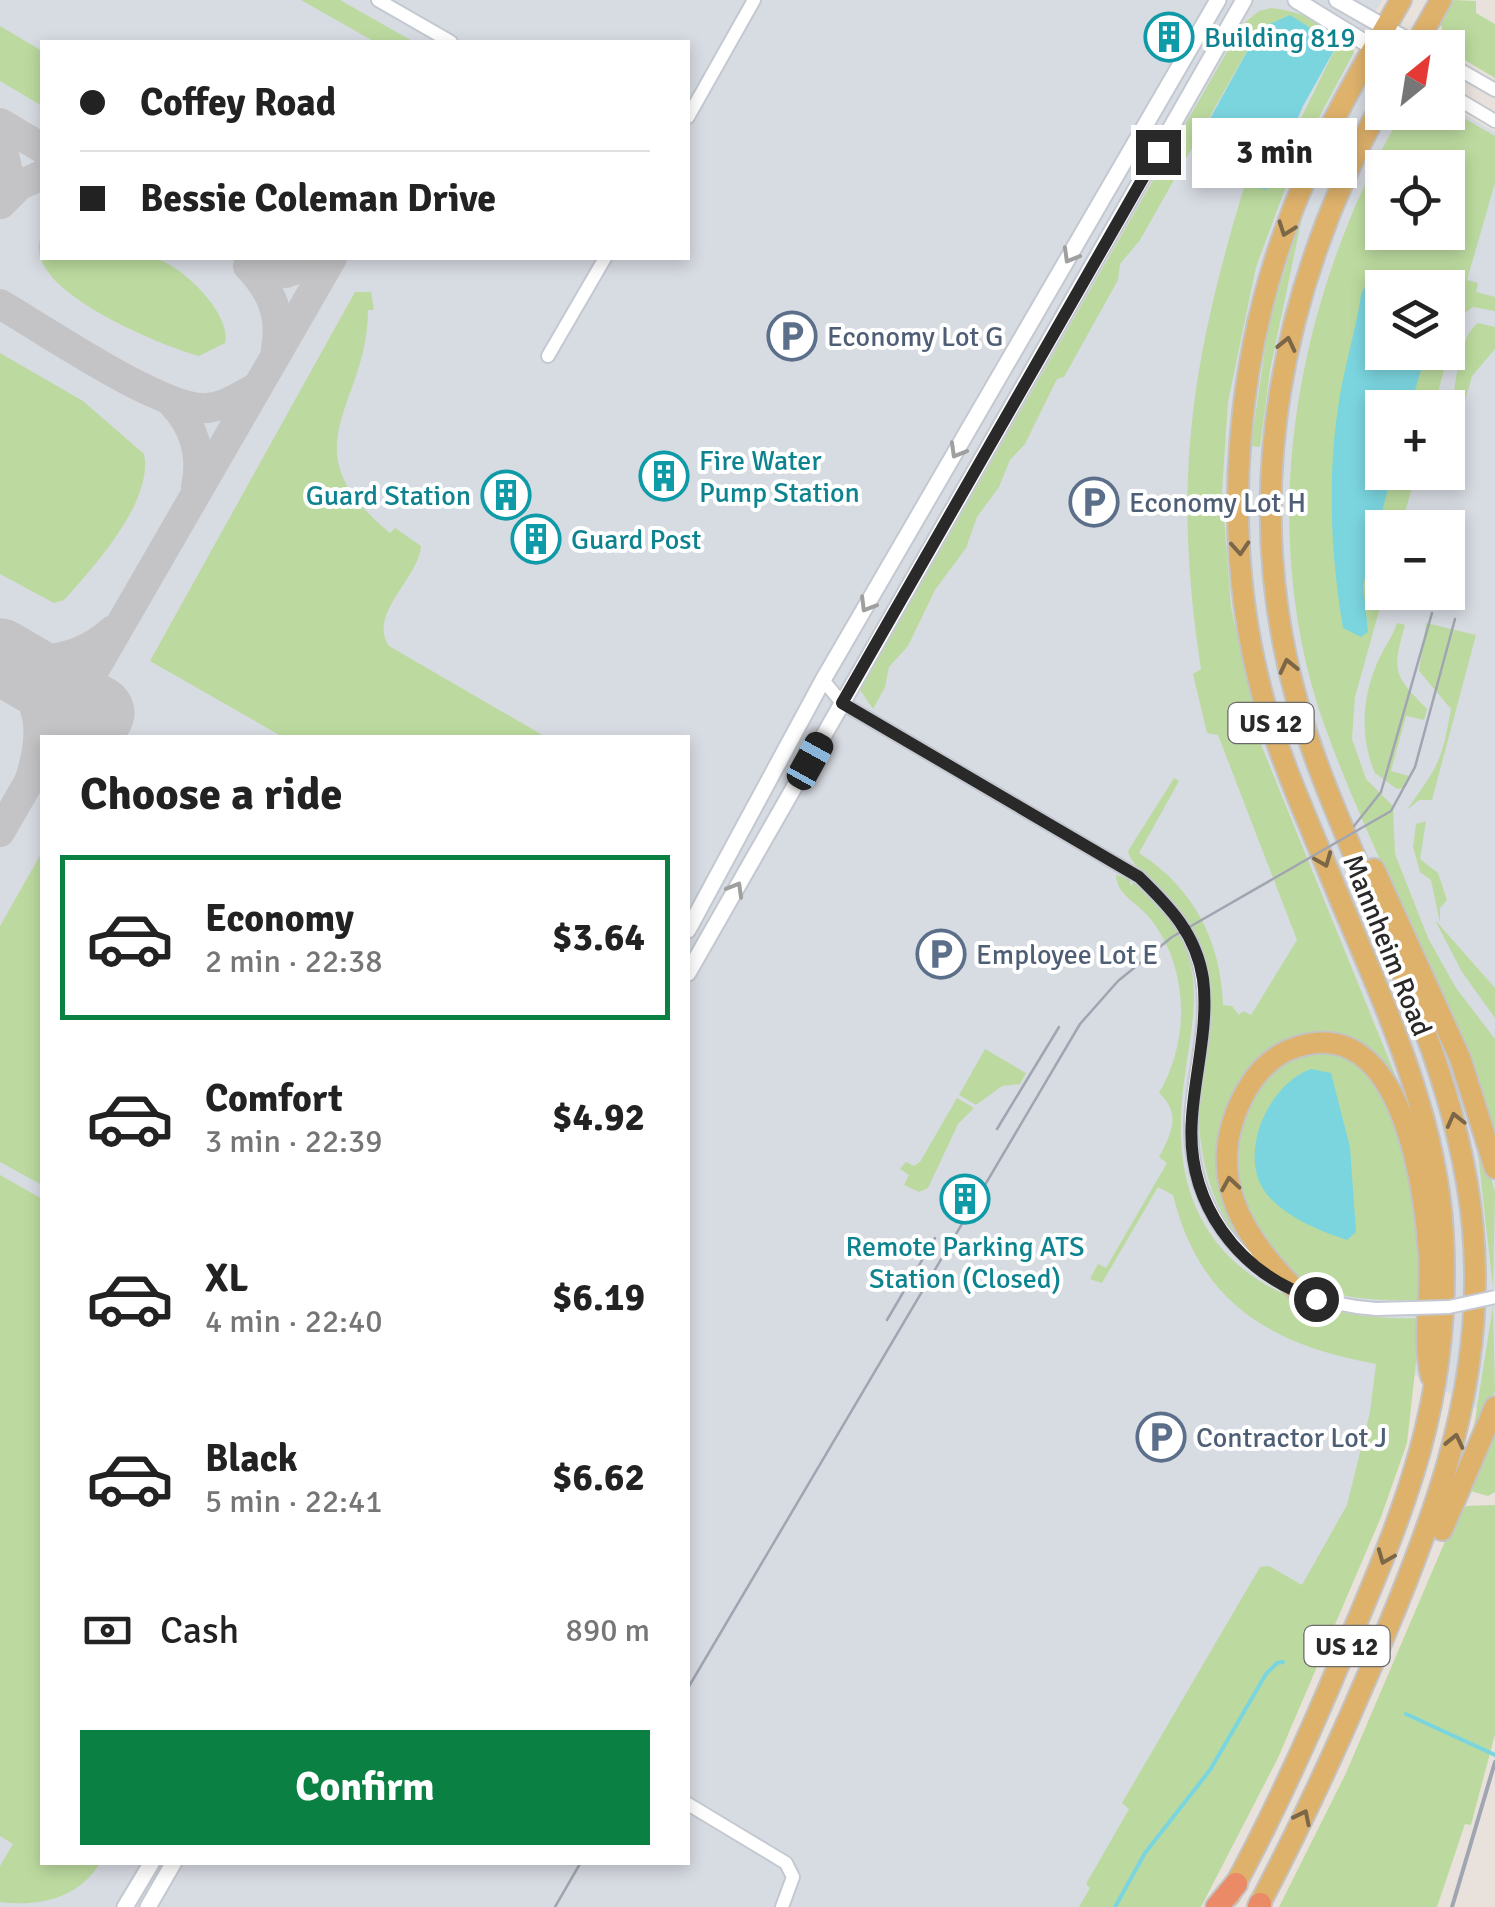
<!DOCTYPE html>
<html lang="en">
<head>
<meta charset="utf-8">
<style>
	body { margin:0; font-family:Signika,sans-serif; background:#f6f6f6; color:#222; height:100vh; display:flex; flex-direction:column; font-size:38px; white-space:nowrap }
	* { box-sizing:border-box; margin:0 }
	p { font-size:32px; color:#767676 }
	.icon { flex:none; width:55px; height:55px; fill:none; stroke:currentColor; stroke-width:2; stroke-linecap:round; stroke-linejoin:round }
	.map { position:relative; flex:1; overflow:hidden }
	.side { position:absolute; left:40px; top:735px; width:650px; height:1130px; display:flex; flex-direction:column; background:#fff; border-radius:0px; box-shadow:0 5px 15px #0003 }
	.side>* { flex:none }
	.top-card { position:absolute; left:40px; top:40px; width:650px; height:220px; border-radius:0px; box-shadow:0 5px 15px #0003; display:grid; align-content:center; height:220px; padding:0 40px; background:#fff }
	.needle { width:65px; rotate:30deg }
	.fabs { position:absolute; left:1365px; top:30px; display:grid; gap:20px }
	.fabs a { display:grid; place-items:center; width:100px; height:100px; border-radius:0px; background:#fff; box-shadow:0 5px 15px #0003; font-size:50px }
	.end { position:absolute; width:45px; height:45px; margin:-22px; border:12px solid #292929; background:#fff; box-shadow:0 0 0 5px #fff }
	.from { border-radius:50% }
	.bubble { position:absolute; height:70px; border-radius:0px; background:#fff; box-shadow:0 5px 15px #0003; font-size:32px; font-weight:800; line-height:70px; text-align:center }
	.car { position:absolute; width:30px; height:60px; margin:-30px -15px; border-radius:12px; box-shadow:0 0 8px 2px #0007; background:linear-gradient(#222 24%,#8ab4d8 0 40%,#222 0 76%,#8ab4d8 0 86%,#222 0) }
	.top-card b { display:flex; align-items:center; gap:35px; height:95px; font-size:38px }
	.top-card b+b { border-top:2px solid #e0e0e0 }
	.top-card i { width:25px; height:25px; background:#222 }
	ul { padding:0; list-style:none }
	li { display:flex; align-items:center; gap:30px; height:165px; margin:0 20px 15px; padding:0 20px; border:5px solid transparent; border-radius:0px }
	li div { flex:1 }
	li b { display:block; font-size:38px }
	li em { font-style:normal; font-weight:800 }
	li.current { border-color:#0b8043 }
	li>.icon { width:90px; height:90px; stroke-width:1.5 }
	h2 { padding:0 40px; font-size:45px; line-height:120px }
	.pay { display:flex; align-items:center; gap:25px; height:110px; padding:0 40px; font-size:38px }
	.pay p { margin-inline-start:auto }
	.button { display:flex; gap:20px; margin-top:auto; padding:20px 40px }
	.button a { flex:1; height:115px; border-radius:0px; background:#0b8043; color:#fff; font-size:40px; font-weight:800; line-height:115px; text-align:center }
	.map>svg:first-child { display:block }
	.airport { fill:#d7dbe2; fill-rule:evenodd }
	.green { fill:#bcda9f; fill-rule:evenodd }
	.water { fill:#7bd5df }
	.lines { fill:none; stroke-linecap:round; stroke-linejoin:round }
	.stream { stroke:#7bd5df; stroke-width:4 }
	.taxiway { stroke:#c4c4c6; stroke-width:30 }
	.runway { stroke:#c4c4c6; stroke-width:75 }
	.minor-casing { stroke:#c4c9d1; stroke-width:16 }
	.tertiary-casing { stroke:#c4c9d1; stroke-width:19 }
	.primary-casing { stroke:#c3c3c3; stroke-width:24 }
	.motorway-casing { stroke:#c3c3c3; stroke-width:26 }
	.minor { stroke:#fff; stroke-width:12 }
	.tertiary { stroke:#fff; stroke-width:15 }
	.primary { stroke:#dfb26c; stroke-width:20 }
	.motorway { stroke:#ea8a66; stroke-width:22 }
	.tram { stroke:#a0a5b1; stroke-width:2.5 }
	.rail { stroke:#a0a5b1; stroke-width:4 }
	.minor-bridge-casing { stroke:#c4c9d1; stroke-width:16; stroke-linecap:butt }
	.minor-bridge { stroke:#fff; stroke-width:12 }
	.oneway { stroke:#7b6747 }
	.oneway2 { stroke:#9f9f9f }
	.route { stroke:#292929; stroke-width:12 }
	.labels { text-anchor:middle; stroke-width:8; stroke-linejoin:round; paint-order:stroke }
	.shield { fill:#fff; stroke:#696969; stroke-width:2.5 }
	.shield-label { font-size:25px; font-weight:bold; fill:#292929 }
	.culture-label { font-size:28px; fill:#0d838f; stroke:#fff; text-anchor:start }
	.service-label { font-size:28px; fill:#4e5e75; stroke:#fff; text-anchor:start }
	.street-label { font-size:28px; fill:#292929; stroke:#fff }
</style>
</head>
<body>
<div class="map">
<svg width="1495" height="1907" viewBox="0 0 1495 1907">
	<rect width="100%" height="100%" fill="#e9e2dc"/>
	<!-- airport -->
	<path class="airport" d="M0,0h1382l-30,52 30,18v42h66v-6l47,26v1286l-91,-49 -8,55 -272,483h-1124zM42,42h646v216h-646zM1382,168h66v64h-66zM1382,288h66v64h-66zM1382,408h66v64h-66zM1382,528h66v64h-66zM42,738h646v1124h-646z"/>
	<!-- green -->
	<g class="green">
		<path d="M301,0h39l74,42h-39z"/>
		<path d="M1453,0l23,1v12l19,11v54l-47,-28 -8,-28z"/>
		<path d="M1271,8c29,3 68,18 83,44l-59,110 -39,105 -28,135 -6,89 9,116 31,140 136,335 -80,-46 -80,55 -3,137 8,17c-56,-70 -45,-151 -43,-236 0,-19 5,-43 0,-61 -11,-40 -69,-77 -72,-97l46,-73 5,3 -40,72c54,34 82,88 84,152l9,1 7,9 4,-4 8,4 46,-75 -79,-205 -11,-2 -14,-59 8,-5c-29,-188 -10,-306 44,-485l21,6 71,-145 -77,-17 -120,212 -20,24 -2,16 -54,97 -7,2 -32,65 -15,16 -11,27 -22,30 -11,31 -31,42 -27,56 -19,21 -4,20 -12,22 -13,-19 383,-666 16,-13z"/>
		<path d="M0,26l42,25v55l-42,-25z"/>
		<path d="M1448,109l47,27v47l-28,97 11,3 -2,9 19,5v14l-22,-4 -15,11 -24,89 -52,1v64l34,1 -15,54 -19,1 2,65 -29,104 -3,42 14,40 27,27 2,48 33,84 28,50 39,51v106c-18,-50 -34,-101 -55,-149 -37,-91 -83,-179 -116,-272 -71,-203 -27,-429 78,-611zM1382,168h66v64h-66zM1382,288h66v64h-66z"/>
		<path d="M1304,208l-34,162 -10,77 -9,-1 18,-125z"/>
		<path d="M42,235v23c28,0 88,-7 112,0 28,7 78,56 71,85l-26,13c-37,-10 -184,-69 -157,-121z"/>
		<path d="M355,292h16l3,18h-6c0,98 -83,137 22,223l5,-5 26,18c-2,32 -54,68 -32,100l157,91h-263l-133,-76z"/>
		<path d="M1478,323l17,4v22l-23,27 -19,69 -5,-1v-10c7,-27 6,-94 30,-111z"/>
		<path d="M0,353l83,48 61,53c10,47 -51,114 -80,146l-10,3 -54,-29z"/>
		<path d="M1397,623l8,2c-13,46 -12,50 22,84l-3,11 -18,-4 -15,55 18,5 -6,12 -6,1 -22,-16c-16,-36 -13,-80 5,-116 6,-13 12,-19 17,-34z"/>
		<path d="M1426,623l50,12 -44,165h-13l-12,10c31,-45 34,-45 44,-101l-32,-38z"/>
		<path d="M1426,821l-6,38 18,14 9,27 -7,8v15l-9,-43 -11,-8 -7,-25 3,-23z"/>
		<path d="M42,852v333l-42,-23v-236z"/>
		<path d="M1116,875l13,4 2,7 3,-4c101,85 43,152 47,256 5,135 122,184 240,180l-14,125 -26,74 -103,241 -77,149h-122l11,-19 -4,-4 43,-75 -7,-6 138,-236 9,-1 33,19 45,-80 23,-93 6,-48c-103,-19 -176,-59 -203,-169l-15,-8 -56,96 -12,-4 8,-15 8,4 61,-105 -8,-6c12,-23 23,-43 0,-64 32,-54 30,-128 -11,-177 -12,-14 -31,-21 -32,-41z"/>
		<path d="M1435,920l60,68v30l-33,-46z"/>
		<path d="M985,1049l41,24 -6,11 -18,2 -26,19 -17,-10z"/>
		<path d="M1315,1051c21,3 41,7 56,23 43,46 48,166 52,226 -44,1 -88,1 -126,-24 -63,-40 -89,-166 -18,-213 9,-6 25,-8 36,-12z"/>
		<path d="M957,1098l17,10 -16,16 -30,64 -9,4 -15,-7 5,-10 -9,-6 6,-7 8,4 6,-4z"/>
		<path d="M1481,1142l14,50 -2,96 -16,-144z"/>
		<path d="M0,1175l42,24v663l58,1c-21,35 -60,44 -100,39v-36l13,-22 -13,-8z"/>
		<path d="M1493,1306l2,85 -23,48z"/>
		<path d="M1495,1423v69l-7,4 -21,-6z"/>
		<path d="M1495,1505v229l-24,91 -6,-1 -28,83h-158l67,-134 112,-262 9,-5z"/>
	</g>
	<!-- water -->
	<g class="water">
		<path d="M1290,15l47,30 -34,61 -37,84 -21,-6 2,-6 -52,-32 65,-118z"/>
		<path d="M1373,286l9,3v63l44,1 -16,54 -28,1v64l10,1 -29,112 5,47 -7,5 -18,-9c-13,-78 -16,-156 -3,-233 6,-34 16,-66 21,-100l3,-7z"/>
		<path d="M1311,1069l20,4 19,74 6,85 -9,8c-27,-9 -55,-20 -76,-41 -38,-38 -4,-115 40,-130z"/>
	</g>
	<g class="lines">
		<!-- stream -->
		<g class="stream">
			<path d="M1406,1714l89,41"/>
			<path d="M1115,1907l30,-54 65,-83 56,-96 11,-11 6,-1"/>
		</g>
		<!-- taxiway -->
		<g class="taxiway">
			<path d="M0,123l42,25"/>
			<path d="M0,138l8,34 -7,32 19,-19 22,-10"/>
			<path d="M0,304c43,25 164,108 207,104 19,-2 34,-12 50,-21"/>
			<path d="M276,349c6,-34 -4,-58 -28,-83l38,7 38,-15"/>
			<path d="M172,403c22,23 31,52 24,84"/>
			<path d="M55,738l277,-480"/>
			<path d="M29,782c18,-54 11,-81 -24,-123 41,4 76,0 108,-29"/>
			<path d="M0,832l38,-66"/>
		</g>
		<!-- runway -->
		<path class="runway" d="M0,656l97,57"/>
		<!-- minor casing -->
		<g class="minor-casing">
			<g id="minor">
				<path d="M378,0l73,42"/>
				<path d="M1448,63l47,27"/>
				<path d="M1448,93l47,28"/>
				<path d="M688,117l66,-117"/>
				<path d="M548,356l57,-98"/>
				<path d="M823,680l19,23 297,174c31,30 57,57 63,102 8,48 -10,98 -11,145 -1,109 81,178 185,185"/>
				<path d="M688,1804l98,59 7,14 -11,30"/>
			</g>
		</g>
		<!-- tertiary casing -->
		<g class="tertiary-casing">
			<g id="tertiary">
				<path d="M1296,0l86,53"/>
				<path d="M1337,0l79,45"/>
				<path d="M688,930l135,-250 395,-680"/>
				<path d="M688,973l556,-973"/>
				<path d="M125,1907l27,-45"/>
				<path d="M148,1907l26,-45"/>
			</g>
		</g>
		<!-- primary casing -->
		<g class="primary-casing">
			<g id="primary">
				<path d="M1414,48l27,-48"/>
				<path d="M1374,869l86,189 35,110"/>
				<path d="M1300,1294c-59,-58 -99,-122 -54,-203 12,-21 28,-37 51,-44 105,-34 127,139 132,207 3,41 -7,82 2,122"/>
				<path d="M1442,1530l53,-123"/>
				<path d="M1229,1896c44,-79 81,-162 116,-246 62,-145 107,-254 98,-416 -7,-129 -67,-246 -115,-364 -23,-56 -48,-111 -64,-169 -47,-170 -29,-363 42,-523 27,-62 62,-120 95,-178"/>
				<path d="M1258,1907c46,-87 87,-177 125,-268 50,-119 94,-236 92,-368 -1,-130 -51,-247 -100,-365 -27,-68 -59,-135 -78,-205 -58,-207 -16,-413 85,-598"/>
			</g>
		</g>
		<!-- motorway casing -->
		<g class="motorway-casing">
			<g id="motorway">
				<path d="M1217,1907l19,-23"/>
				<path d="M1259,1907l1,-3"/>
			</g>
		</g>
		<!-- minor -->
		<use href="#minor" class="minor"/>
		<!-- tertiary -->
		<use href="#tertiary" class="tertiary"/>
		<!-- primary -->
		<use href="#primary" class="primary"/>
		<!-- motorway -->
		<use href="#motorway" class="motorway"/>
		<!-- tram -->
		<g class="tram">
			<path d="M1354,826l27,-34 51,-179"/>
			<path d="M997,1129l62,-102"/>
			<path d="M887,1320l48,-82"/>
			<path d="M688,1688l392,-664 38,-43 54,-44 219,-126 24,-44 40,-148"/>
			<path d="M555,1907l26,-45"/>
		</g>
		<!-- rail -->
		<path class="rail" d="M1452,1907l43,-145"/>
		<!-- minor-bridge casing -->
		<g class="minor-bridge-casing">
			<path id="minor-bridge" d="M1376,1309l73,-2 46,-10"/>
		</g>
		<!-- minor-bridge -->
		<use href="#minor-bridge" class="minor-bridge"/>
	</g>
	<!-- one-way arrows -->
	<defs><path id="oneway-chevron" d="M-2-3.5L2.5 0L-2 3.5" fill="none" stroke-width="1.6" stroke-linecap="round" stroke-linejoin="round" transform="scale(2.5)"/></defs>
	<g class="oneway">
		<use href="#oneway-chevron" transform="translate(1286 229) rotate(110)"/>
		<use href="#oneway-chevron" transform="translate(1287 344) rotate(-77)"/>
		<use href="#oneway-chevron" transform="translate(1240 548) rotate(86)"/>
		<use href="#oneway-chevron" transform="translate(1288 666) rotate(-103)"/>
		<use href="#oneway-chevron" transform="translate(1324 860) rotate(68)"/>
		<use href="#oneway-chevron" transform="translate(1455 1120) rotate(-104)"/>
		<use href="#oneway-chevron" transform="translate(1230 1184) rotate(-99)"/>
		<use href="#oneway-chevron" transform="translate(1455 1441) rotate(-77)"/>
		<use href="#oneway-chevron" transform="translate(1385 1557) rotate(112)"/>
		<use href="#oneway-chevron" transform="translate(1303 1817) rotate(-64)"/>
	</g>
	<g class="oneway2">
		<use href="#oneway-chevron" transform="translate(1070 256) rotate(120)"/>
		<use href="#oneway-chevron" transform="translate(957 451) rotate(120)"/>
		<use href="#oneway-chevron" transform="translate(867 605) rotate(121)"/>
		<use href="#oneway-chevron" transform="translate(736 889) rotate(-60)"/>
	</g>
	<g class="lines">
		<!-- route -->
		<path class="route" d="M1158,152l-316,551 297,174c31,30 57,57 64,102 6,45 -8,94 -11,138 -7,85 45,156 124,182"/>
	</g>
	<!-- icons -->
	<defs>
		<g id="building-ring" transform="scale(2.5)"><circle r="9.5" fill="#fff" stroke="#0f9aa8" stroke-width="1.5"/><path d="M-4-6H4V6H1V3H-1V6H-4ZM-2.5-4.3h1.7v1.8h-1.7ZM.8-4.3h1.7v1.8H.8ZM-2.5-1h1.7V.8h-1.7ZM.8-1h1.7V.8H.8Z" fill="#0f9aa8"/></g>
		<g id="parking-ring" transform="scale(2.5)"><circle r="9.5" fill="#fff" stroke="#5c6f8a" stroke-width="1.5"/><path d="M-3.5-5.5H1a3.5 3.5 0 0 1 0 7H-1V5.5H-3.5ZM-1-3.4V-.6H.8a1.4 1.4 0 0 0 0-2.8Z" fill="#5c6f8a"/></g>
	</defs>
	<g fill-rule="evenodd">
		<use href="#building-ring" x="1169" y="37"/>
		<use href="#parking-ring" x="792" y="336"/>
		<use href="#building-ring" x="664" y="476"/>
		<use href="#building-ring" x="506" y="495"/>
		<use href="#parking-ring" x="1094" y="502"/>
		<use href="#building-ring" x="536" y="539"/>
		<use href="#parking-ring" x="941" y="954"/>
		<use href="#building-ring" x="965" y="1199"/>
		<use href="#parking-ring" x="1161" y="1437"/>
	</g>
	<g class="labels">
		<!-- shield labels -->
		<g class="shield">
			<rect x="1228.5" y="703" width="85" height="40" rx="8"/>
			<rect x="1304.5" y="1626" width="85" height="40" rx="8"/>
		</g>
		<g class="shield-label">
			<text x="1271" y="732">US 12</text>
			<text x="1347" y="1655">US 12</text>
		</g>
		<!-- culture labels -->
		<g class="culture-label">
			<text x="1204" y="47">Building 819</text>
			<text x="699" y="470">Fire Water<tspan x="699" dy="32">Pump Station</tspan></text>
			<text x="471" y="505" text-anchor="end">Guard Station</text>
			<text x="571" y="549">Guard Post</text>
			<text x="965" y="1256" text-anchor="middle">Remote Parking ATS<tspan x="965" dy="32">Station (Closed)</tspan></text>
		</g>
		<!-- service labels -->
		<g class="service-label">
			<text x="827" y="346">Economy Lot G</text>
			<text x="1129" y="512">Economy Lot H</text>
			<text x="976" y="964">Employee Lot E</text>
			<text x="1196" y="1447">Contractor Lot J</text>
		</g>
		<!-- street labels -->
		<g class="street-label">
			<text transform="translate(1388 945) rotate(68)" y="10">Mannheim Road</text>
		</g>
	</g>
</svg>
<div class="fabs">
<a><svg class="needle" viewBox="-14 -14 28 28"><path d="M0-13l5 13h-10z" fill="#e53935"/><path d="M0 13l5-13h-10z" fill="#767676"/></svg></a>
<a><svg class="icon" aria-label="locate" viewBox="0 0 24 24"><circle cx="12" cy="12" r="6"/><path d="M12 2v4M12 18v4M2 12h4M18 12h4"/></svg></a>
<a><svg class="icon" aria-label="layers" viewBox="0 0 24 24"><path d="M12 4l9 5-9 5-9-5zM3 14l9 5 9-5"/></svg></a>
<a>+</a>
<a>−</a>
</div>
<i class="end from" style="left:1316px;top:1299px"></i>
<i class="end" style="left:1158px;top:152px"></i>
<div class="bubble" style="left:1192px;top:118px;width:165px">3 min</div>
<i class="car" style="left:810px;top:761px;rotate:29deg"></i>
<div class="top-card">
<b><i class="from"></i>Coffey Road</b>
<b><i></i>Bessie Coleman Drive</b>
</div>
<section class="side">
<h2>Choose a ride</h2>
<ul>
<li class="current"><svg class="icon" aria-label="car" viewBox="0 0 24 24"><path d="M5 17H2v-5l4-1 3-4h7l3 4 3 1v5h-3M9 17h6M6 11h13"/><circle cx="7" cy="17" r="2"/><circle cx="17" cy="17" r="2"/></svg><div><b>Economy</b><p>2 min · 22:38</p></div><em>$3.64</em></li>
<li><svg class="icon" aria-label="car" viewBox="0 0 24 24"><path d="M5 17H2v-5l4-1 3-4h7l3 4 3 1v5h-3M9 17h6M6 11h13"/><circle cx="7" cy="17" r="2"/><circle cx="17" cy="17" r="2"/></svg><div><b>Comfort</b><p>3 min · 22:39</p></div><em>$4.92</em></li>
<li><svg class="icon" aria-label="car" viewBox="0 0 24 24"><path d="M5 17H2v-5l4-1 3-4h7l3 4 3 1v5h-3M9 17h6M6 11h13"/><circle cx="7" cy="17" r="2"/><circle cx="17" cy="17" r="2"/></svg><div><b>XL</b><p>4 min · 22:40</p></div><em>$6.19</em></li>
<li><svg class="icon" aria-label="car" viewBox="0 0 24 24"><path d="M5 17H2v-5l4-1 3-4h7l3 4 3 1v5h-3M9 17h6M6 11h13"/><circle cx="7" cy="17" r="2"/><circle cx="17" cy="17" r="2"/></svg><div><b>Black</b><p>5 min · 22:41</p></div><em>$6.62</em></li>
</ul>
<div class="pay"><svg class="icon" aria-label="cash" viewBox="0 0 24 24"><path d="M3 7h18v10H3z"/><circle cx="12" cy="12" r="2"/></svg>Cash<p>890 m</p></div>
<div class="button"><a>Confirm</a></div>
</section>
</div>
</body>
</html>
